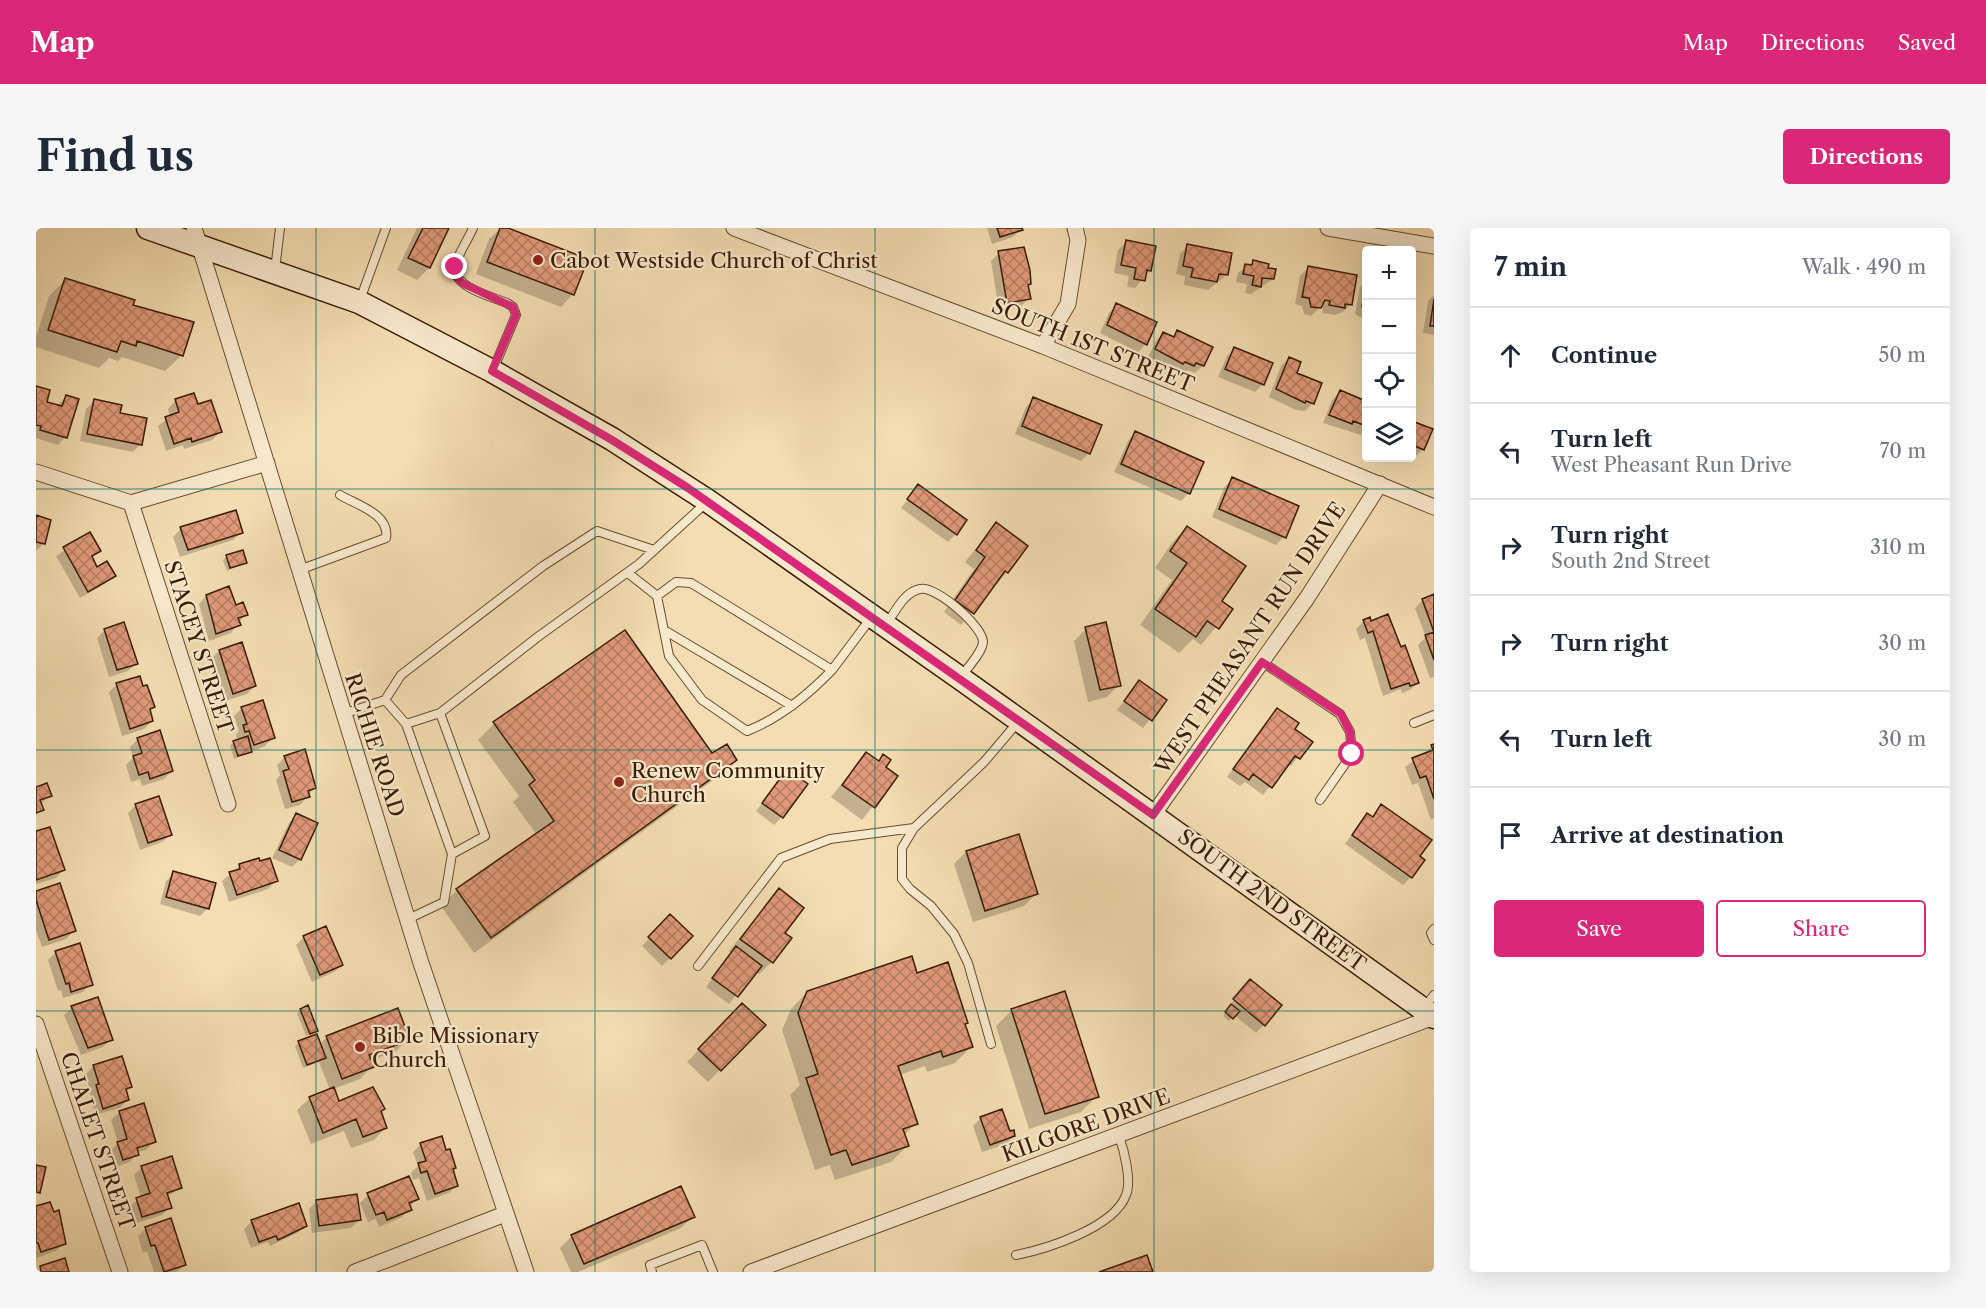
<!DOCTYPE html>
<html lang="en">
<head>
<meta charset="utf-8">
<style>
  :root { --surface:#fff; --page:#f6f6f7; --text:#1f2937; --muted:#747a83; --line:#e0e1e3; --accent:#db2777 }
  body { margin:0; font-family:"Libre Caslon Text",serif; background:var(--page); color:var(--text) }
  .controls { position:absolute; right:18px; top:18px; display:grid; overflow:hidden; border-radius:6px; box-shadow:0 6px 24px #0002 }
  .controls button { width:54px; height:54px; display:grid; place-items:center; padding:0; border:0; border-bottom:2px solid var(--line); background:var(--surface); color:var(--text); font:30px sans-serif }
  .stop { position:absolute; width:18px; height:18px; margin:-14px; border:4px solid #db2777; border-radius:50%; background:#fff }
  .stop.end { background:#db2777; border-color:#fff; box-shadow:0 2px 6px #0008 }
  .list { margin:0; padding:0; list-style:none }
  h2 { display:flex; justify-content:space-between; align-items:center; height:78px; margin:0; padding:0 24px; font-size:26px }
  h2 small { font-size:20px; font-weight:400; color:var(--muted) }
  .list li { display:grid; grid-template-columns:39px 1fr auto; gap:18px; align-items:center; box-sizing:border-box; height:96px; padding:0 24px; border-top:2px solid var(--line) }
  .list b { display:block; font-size:22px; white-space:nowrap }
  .list p { margin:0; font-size:20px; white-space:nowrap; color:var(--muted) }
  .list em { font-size:20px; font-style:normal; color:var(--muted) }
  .actions { display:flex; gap:12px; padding:18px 24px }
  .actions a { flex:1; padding:14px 0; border:2px solid var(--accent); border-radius:6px; text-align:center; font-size:21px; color:var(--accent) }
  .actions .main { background:var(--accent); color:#fff }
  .icon { flex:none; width:33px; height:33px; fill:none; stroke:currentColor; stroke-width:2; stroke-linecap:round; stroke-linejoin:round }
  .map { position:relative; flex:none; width:1398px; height:1044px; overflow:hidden; border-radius:6px }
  header { display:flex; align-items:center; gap:36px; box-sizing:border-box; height:84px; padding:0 30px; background:var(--accent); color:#fff }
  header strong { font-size:28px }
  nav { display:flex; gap:33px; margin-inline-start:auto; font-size:21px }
  .intro { display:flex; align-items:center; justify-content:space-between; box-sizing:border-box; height:144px; padding:0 36px }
  h1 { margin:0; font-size:42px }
  .button { padding:15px 27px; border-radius:6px; background:var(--accent); color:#fff; font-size:21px; font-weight:700 }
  main { display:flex; gap:36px; padding:0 36px }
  aside { flex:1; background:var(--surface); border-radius:6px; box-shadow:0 6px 24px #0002 }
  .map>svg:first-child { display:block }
</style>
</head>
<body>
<header>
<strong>Map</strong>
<nav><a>Map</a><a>Directions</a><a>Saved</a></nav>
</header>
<div class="intro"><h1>Find us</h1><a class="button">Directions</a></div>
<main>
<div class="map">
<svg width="1398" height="1044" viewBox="0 0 1398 1044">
  <defs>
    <pattern id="building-cross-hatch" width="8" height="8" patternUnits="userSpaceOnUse" patternTransform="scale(1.5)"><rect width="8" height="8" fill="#e0997a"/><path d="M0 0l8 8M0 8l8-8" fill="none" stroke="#b77c62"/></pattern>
  </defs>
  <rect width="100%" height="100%" fill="#f4ddb2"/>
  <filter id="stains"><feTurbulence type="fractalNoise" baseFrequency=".00333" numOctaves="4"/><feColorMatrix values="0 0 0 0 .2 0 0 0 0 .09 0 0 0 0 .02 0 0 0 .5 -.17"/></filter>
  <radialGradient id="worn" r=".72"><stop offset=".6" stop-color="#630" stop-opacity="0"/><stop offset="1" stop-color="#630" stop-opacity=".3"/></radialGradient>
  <path fill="#0003" d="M381 0H412L393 40 381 52 361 42Z
    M465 0H468L537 66 525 79 440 46 453 11Z
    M951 0H985V1L977 9 956 16Z
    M1090 14 1114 42 1099 60 1091 59 1093 48 1078 45 1082 22Z
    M1152 18 1190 47 1172 62 1148 57 1149 48 1140 46 1144 26Z
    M963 25 991 58 993 70 985 78 963 82 955 33Z
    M1217 34 1231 41 1237 51 1215 66 1209 65 1211 56 1200 54 1202 45Z
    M1272 40 1315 76 1307 84 1299 87 1286 85 1287 80H1283L1275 88 1268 86 1266 78 1259 76 1264 48Z
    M29 52 95 78 146 127 129 143 86 129 82 133 73 130 63 140 0 119V109L13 68Z
    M1330 53V93L1319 86 1324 59Z
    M1398 67V107L1387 105 1392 73Z
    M1081 77 1110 116 1102 124 1064 105 1073 85Z
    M1141 104 1167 138 1159 145 1152 142 1149 145 1140 141 1138 143 1112 129 1120 113 1127 105 1136 109Z
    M1198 121 1227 156 1219 164 1182 149 1191 128Z
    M1253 130 1277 175 1269 183 1260 182 1233 169 1245 138Z
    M0 160 9 175 22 177 30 169 29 209 22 217 0 210Z
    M1304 164 1330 175V201L1325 207 1287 195 1296 172Z
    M157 167 161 178 184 204 176 212 148 221 147 217 130 223 122 198 134 189 132 181 139 173Z
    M998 171 1053 225 1045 233 979 206 990 179Z
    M58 173 82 186 105 216 97 224 44 213 50 181Z
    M1376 194 1395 202 1387 221 1379 229 1376 228Z
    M1099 205 1153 265 1145 273 1078 244 1092 213Z
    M1197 251 1248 309 1240 317 1176 289 1189 258Z
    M882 258 920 306 912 314 865 280Z
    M0 289 7 316 0 323Z
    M960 296 971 344 925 397 908 384 938 341 929 334Z
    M1151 299 1184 374 1195 381 1165 417 1157 411 1143 425 1104 397 1136 352 1119 340 1135 316Z
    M145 301 205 305 197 312 144 329 137 309Z
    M53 306 63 323 55 330 61 341 78 348 70 355 44 370 20 328Z
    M191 328 210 334 191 343 187 332Z
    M170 368 199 379 210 386 195 405 173 413 163 376Z
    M1398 370V449L1394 450 1382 417 1390 409 1379 380 1387 372Z
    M1328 393 1335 394 1364 421 1382 455 1374 462 1366 465 1365 461 1347 468 1329 410 1324 412 1320 401Z
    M1050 401 1083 457 1071 469 1052 474 1038 413Z
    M69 402 100 436 92 443 73 449 61 410Z
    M205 416 219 458 211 466 189 473 175 431 183 423Z
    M1104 454 1129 472 1107 500 1081 482Z
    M81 457 106 460 117 479 113 483 116 493 108 501 86 508 73 464Z
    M206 480 237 510 229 518 198 531 194 517 202 513 200 507 203 503 198 488Z
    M1241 481 1257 501 1274 514 1255 538 1251 536 1227 567 1209 554 1204 558 1191 549Z
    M458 496 676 527 699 532 683 548 438 725 405 678 421 662 501 607 477 574 483 568 442 512Z
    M102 511 136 543 128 551 106 558 104 551 95 554 90 537 97 530 94 519Z
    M1398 518V590L1395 592 1382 555 1376 557 1369 539Z
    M830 526 842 534 847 528 848 540 860 549 826 592 795 569Z
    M249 529 278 560 264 577 249 581 240 552 244 547 241 537Z
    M751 543 746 589 738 597 720 583Z
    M0 560 14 568 4 576 6 582 0 588Z
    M100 577 134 607 126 614 104 622 92 585Z
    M1346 578 1382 629 1375 649 1367 657 1309 616 1324 595 1332 587 1335 590Z
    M260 587 264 631 256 639 236 630 253 595Z
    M0 605 27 642 20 650 0 656Z
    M930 624 1000 666 988 678 937 694 918 636Z
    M204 638 240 653 232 661 193 674 186 653Z
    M138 645 172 680 164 688 124 676 130 653Z
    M743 662 747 705 754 710 736 734 723 746 719 743 693 776 670 759 695 725 693 723Z
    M0 664 38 703 30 711 6 719 0 702Z
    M634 688 655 708 626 738 606 718Z
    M268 709 306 737 298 744 276 754 260 717Z
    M20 724 55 756 47 764 27 770 25 762 22 763 12 732Z
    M880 746 931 795 928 797 935 819 919 835 891 844 889 838 864 847 880 895 868 907 871 918 855 934 799 952 794 937 779 942 754 867 764 857 746 802 755 781 771 764Z
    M1206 761 1228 797 1220 805 1198 787 1193 793 1187 788Z
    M706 777 728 797 672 854 651 834Z
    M36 780 75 811 67 819 45 827 28 787Z
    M265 782 280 803 270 808 261 785Z
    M976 782 1061 868 1045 884 993 901 960 798Z
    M291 809 372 811 360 823 334 833 336 838 324 851 297 861 302 875 347 881 344 884 350 899 338 912 315 920 308 903 275 916 261 882 274 870 294 862 283 834 267 840 259 818 263 815 283 817Z
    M58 838 94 859 89 864 91 872 84 880 59 887 50 846Z
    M107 877 118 914 110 922 101 924 94 934 79 939 74 923 82 915 75 892 83 884Z
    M945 890 973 905 978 908 970 916 946 924 937 898Z
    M385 916 415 942 421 957 413 965 391 973 383 950 377 952 375 945 382 938 377 924Z
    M106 939 144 960 131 969 134 979 126 987 98 996 93 979 105 970 98 947Z
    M332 967 381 970 366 989 343 999 340 991 332 994 324 975Z
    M281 973 323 992 315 1000 276 1005 273 981Z
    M0 980 28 1015 20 1023 0 1030Z
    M657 988 645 1000 542 1044H535L524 1020 536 1008Z
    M216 993 269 998 261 1005 234 1018 232 1014 215 1020 208 1001Z
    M110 1000 148 1037 141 1044H118L111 1023 107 1025 102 1008Z"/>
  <path fill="url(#building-cross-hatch)" stroke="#3a1c04" stroke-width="1.5" d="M387 0H413L394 40 372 30Z
    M464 0H472L552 31 538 67 451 34Z
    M961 0H986L987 2 964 9Z
    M1090 12 1120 18 1115 43 1111 42 1109 53 1098 51 1100 40 1085 37Z
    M1151 16 1196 25 1192 47 1183 46 1181 54 1155 49 1157 40 1147 38Z
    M988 19 994 42 995 56 992 57 995 71 971 75 962 23Z
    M1217 32 1233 36 1232 40 1240 41 1238 51 1226 50 1225 59 1216 57 1218 48 1207 46 1209 36 1216 37Z
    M1272 38 1321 47 1316 77 1309 76V80L1293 77 1294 73 1289 72 1285 80 1275 79 1273 70 1266 69Z
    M29 50 99 72 97 77 158 94 147 128 101 113 100 118 85 113 81 124 12 102Z
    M1330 54V80L1326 79Z
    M1398 71V98H1394Z
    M1080 75 1121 94 1111 117 1071 97Z
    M1141 102 1177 119 1168 138 1160 135 1158 138 1149 134 1147 136 1119 121 1127 104 1138 109Z
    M1198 119 1237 135 1228 157 1189 141Z
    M1253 129 1265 134 1261 145 1286 155 1278 176 1270 173 1269 175 1240 161Z
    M0 158 14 162 11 174 26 178 30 167 43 171 31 210 4 202 5 198 0 197Z
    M1304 162 1330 173V198L1317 193 1316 196 1293 187Z
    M158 165 162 176 175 172 186 204 156 214 155 210 138 216 129 189 143 184 139 171Z
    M997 169 1066 197 1054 226 986 198Z
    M58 171 86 177 84 185 111 190 106 217 51 206Z
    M1376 193 1397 201 1388 222 1376 217Z
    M1099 203 1168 234 1154 266 1085 236Z
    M1196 249 1263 278 1250 310 1183 281Z
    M882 256 931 292 921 307 871 271Z
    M200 282 207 305 152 322 144 299Z
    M0 287 15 292 9 316 0 314Z
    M960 294 992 318 972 345 969 343 938 386 919 372 949 329 940 322Z
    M1151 298 1210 338 1186 373 1197 381 1183 401 1171 393 1160 409 1119 381 1151 335 1134 323Z
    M54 304 65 323 56 328 61 339 71 333 80 348 52 364 27 319Z
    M207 322 211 335 194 340 190 327Z
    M193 358 200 377 207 374 212 387 202 390 205 397 180 406 170 367Z
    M1398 366V404L1386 371Z
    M1352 386 1365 419 1369 417 1383 455 1374 458 1373 455 1355 461 1337 403 1332 405 1327 392 1334 389 1335 393Z
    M88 394 102 436 81 442 68 401Z
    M1070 394 1085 458 1064 462 1049 399Z
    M589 402 676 525 691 516 701 532 455 710 420 661 518 593 493 557 499 552 457 494Z
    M1398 404V432L1389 407Z
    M206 414 220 458 197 466 183 422Z
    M104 448 107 458 111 457 119 479 114 481 117 493 94 501 80 455Z
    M1103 452 1131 472 1116 493 1088 473Z
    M227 472 239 510 218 517 213 503 209 504 207 497 211 496 205 479Z
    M1241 480 1263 495 1259 501 1277 514 1264 531 1259 528 1236 560 1217 546 1213 552 1197 541Z
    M124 502 137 543 114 551 112 544 103 547 97 528 106 525 101 510Z
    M212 508 216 524 202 528 197 513Z
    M1398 516V571L1390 548 1384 550 1376 530 1397 522 1395 517Z
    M269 521 280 560 272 563 274 569 256 574 247 543 253 541 248 528Z
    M830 524 843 533 847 526 855 532 850 539 862 548 839 580 806 557Z
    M751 541 772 556 747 590 726 575Z
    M11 555 16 568 4 572 8 582 0 585V559Z
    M123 568 136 607 112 615 99 576Z
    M1345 576 1396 612 1384 628 1389 632 1376 650 1316 607 1331 585 1337 589Z
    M260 585 282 595 265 632 243 622Z
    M14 599 29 642 0 652V603Z
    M983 606 1002 666 949 683 930 623Z
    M223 630 224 633 234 630 242 653 201 667 193 644 204 641 203 636Z
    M137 643 180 655 173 681 130 669Z
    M24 655 40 703 13 712 0 672V663Z
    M743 660 768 680 749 705 756 710 737 735 704 711Z
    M634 686 657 708 635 731 612 709Z
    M290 698 307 737 284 747 267 708Z
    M44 715 57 757 35 764 33 755 30 756 19 723Z
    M700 718 726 738 702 769 676 750Z
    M876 728 881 745 912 734 932 795 929 796 937 819 907 829 905 823 862 838 882 896 867 901 873 918 816 937 810 922 795 927 770 850 782 846 762 785 771 763Z
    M1214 751 1246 777 1229 798 1197 771Z
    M1029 763 1063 869 1009 886 975 781Z
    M62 769 77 812 52 820 35 778Z
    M706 775 730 797 685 843 662 821Z
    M1195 776 1204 783 1197 791 1189 784Z
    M272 777 282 803 274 806 264 781Z
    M362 780 374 812 333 827 338 839 306 851 290 808Z
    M281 806 290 830 271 837 262 813Z
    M86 828 96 859 90 861 93 872 67 881 60 857 63 856 57 837Z
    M298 859 303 873 337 859 349 881 345 883 351 900 327 909 320 891 287 905 273 869Z
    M108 875 120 914 101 920 103 927 87 932 81 914 91 911 83 883Z
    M966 881 974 903 978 902 979 908 954 917 944 889Z
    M406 908 410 922 414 921 420 940 417 941 422 958 399 966 391 943 385 945 382 935 390 933 384 915Z
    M136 928 146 960 131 965 136 980 106 989 100 970 114 965 105 938Z
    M0 937 10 939 4 965 0 964Z
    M373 948 383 971 373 975 376 982 351 992 348 984 340 987 331 965Z
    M645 958 659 989 548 1036 535 1007Z
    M321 966 325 992 283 998 280 972Z
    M14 974 18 984 23 982 30 1016 5 1024 2 1015H0V978Z
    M263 975 271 998 242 1012 240 1008 223 1014 215 992Z
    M135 990 150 1037 128 1044 119 1017 115 1018 109 999Z
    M1111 1027 1117 1044H1063Z
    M29 1030 33 1044H5L4 1038Z"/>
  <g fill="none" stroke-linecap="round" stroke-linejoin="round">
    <defs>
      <path id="lane" d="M437 0C432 12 421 27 419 39 416 59 457 69 471 75L477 79 480 87 457 142
        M239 42 244 0
        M324 72 350 0
        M263 342 350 310C354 286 321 277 304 267
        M592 345 621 368
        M640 354 655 355 796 442C771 468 744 490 711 503L666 472 633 428 621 368Z
        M850 397C859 384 868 364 884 361 899 357 947 398 947 414 946 425 931 440 925 449
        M628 402 756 478
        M1226 434 1304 486 1314 504 1316 526 1284 572
        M796 442 835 390
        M349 472 370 496 416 626 408 674 372 691
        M404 485 449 608 416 626
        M307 486 349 472 365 447 507 338 561 303 618 322
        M1378 495 1398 487
        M370 496 404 485 503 408 603 336 671 274
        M878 600 866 620V651L874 661 895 678 918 706 932 735 955 816
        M1398 701 1395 705 1398 712
        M662 738 745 630 794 611 878 600 948 534 982 494
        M1388 780 1398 767
        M980 1027C1010 1021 1078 1000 1090 967 1096 953 1088 922 1083 908
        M616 1044 614 1037 666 1017 677 1044"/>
      <path id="street" d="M158 0 385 735 490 1044
        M698 0 1007 118 1398 279
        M1292 0 1398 18
        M1007 118 1032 76 1042 12 1039 0
        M0 244 95 275 231 235
        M95 275 192 576
        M1117 587 1271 370 1344 256
        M0 796 84 1044
        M319 1044 469 986
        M715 1044 1398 789"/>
      <path id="secondary" d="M112 0 323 74 456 143 576 211 672 273 924 450 1398 789"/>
    </defs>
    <use href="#lane" stroke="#684c30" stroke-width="10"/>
    <use href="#street" stroke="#684c30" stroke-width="17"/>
    <use href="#secondary" stroke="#3a1c04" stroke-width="25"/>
    <use href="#lane" stroke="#f8e9cd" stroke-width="8"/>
    <use href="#street" stroke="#f8e9cd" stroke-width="15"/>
    <use href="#secondary" stroke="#f8e9cd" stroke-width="22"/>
  </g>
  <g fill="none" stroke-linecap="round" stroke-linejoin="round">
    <path stroke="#db2777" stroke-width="8" d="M419 39 420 48 426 55 477 79 480 87 456 143 576 212 652 260 1117 587 1226 434 1305 486 1314 504 1316 526"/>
  </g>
  <path fill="none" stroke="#0f766e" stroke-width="1.5" stroke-opacity="0.55" d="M280 0V1044M559 0V1044M839 0V1044M1118 0V1044M0 261H1398M0 522H1398M0 783H1398"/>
  <g fill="#8f2418" stroke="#f8e9cd" stroke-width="2">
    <circle cx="502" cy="32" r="6"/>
    <circle cx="583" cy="554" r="6"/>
    <circle cx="324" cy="819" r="6"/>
  </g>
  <g text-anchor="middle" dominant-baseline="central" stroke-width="4.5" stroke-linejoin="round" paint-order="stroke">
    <g font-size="21" fill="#3a1c04" stroke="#f8e9cd" text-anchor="start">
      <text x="514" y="32">Cabot Westside Church of Christ</text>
      <text x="595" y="542">Renew Community<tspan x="595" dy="24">Church</tspan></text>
      <text x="336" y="807">Bible Missionary<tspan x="336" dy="24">Church</tspan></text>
    </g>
    <g font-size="21" fill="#3a1c04" stroke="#f8e9cd">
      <text transform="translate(1057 117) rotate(22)">SOUTH 1ST STREET</text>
      <text transform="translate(1214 410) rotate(-56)">WEST PHEASANT RUN DRIVE</text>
      <text transform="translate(163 419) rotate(72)">STACEY STREET</text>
      <text transform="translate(339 517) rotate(72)">RICHIE ROAD</text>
      <text transform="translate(1236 672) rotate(36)">SOUTH 2ND STREET</text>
      <text transform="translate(1050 897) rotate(-20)">KILGORE DRIVE</text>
      <text transform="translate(62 913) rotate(71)">CHALET STREET</text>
    </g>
  </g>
  <rect width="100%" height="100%" filter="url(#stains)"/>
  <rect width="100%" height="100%" fill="url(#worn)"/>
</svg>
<div class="controls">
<button>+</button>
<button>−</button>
<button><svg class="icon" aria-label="locate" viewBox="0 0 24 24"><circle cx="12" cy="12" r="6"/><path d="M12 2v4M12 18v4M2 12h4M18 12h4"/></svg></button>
<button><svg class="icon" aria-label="layers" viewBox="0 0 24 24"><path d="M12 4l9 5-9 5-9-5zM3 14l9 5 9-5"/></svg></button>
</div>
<div class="stop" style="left:1316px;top:526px"></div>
<div class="stop end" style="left:419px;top:39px"></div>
</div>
<aside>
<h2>7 min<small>Walk · 490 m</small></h2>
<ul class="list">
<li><svg class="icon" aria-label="ahead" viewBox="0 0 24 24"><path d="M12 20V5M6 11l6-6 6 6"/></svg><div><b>Continue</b></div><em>50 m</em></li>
<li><svg class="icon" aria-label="left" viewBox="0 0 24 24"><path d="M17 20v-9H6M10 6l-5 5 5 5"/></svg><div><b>Turn left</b><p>West Pheasant Run Drive</p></div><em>70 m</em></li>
<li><svg class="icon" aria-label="right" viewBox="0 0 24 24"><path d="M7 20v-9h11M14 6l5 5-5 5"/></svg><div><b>Turn right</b><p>South 2nd Street</p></div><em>310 m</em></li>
<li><svg class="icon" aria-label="right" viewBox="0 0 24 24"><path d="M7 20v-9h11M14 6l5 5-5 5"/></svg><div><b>Turn right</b></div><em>30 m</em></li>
<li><svg class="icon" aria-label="left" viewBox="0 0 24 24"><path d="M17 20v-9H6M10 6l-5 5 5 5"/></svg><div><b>Turn left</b></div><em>30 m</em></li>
<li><svg class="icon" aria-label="arrive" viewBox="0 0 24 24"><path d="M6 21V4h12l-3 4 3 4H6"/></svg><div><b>Arrive at destination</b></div></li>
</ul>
<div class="actions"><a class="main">Save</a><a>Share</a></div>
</aside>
</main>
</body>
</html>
